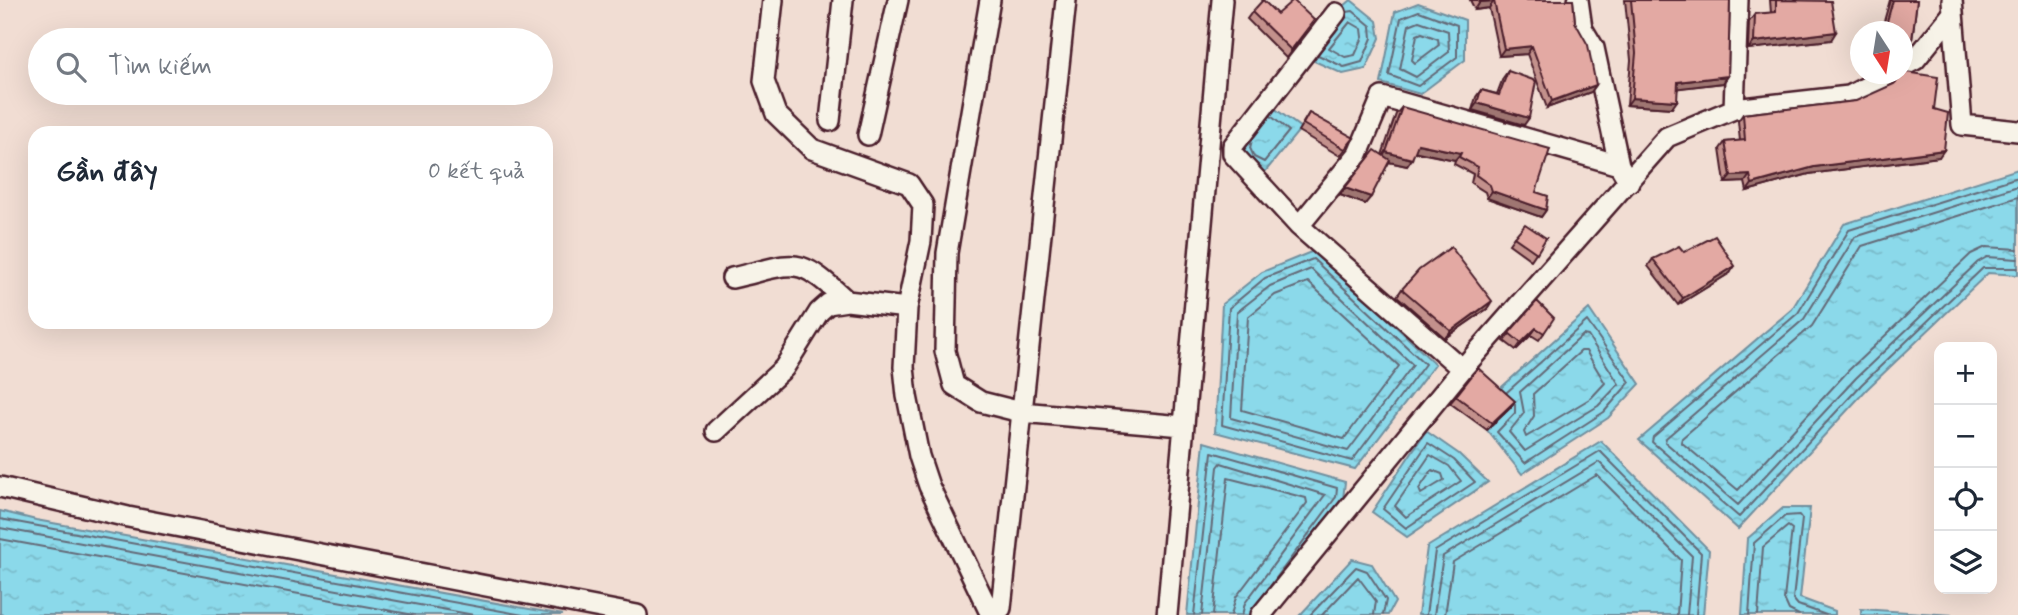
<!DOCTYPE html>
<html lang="vi">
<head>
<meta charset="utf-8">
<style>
  :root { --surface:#fff; --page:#f2f2f3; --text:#1f2937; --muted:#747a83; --line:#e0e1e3 }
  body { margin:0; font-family:Mynerve,sans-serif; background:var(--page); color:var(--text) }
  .controls { position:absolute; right:21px; bottom:21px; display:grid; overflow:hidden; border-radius:14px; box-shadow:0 7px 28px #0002 }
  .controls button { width:63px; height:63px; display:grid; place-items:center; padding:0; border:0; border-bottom:2px solid var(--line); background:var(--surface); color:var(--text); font:35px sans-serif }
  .compass { position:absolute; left:1850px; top:21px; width:63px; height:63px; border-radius:50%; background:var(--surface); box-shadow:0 7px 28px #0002; rotate:168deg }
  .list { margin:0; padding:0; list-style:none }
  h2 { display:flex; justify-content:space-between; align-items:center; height:91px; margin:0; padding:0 28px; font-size:30px }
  h2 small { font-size:23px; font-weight:400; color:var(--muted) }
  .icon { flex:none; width:38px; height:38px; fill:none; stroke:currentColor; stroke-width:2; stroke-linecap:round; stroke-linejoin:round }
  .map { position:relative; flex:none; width:2018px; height:615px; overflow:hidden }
  .search { position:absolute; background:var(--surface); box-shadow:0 7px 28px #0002; left:28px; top:28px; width:525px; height:77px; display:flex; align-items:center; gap:18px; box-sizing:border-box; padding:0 24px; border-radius:38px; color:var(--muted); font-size:26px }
  .panel { position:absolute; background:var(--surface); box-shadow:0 7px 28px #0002; left:28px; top:126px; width:525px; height:203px; border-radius:21px }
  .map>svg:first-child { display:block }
</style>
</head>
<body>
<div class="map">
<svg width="2018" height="615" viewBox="0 0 2018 615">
  <defs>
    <pattern id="water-ripples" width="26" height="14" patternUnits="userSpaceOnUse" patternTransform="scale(1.75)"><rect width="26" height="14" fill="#8bd9ea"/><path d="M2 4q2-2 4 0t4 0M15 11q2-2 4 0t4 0" fill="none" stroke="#79bac9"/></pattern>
  </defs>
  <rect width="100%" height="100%" fill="#f1ddd3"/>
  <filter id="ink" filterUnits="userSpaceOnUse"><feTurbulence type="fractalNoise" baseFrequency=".0143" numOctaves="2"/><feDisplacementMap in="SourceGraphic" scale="14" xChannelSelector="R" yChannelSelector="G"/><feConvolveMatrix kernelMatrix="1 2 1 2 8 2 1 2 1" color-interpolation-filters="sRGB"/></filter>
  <g filter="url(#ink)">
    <path fill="url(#water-ripples)" stroke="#718f9e" stroke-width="2" d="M1351 0 1377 21 1380 38 1366 69 1343 74 1303 56 1336 13Z
      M1418 3 1465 20V60L1420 94 1381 83 1395 12Z
      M1270 105 1301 128 1265 172 1248 163 1243 148Z
      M2018 169V275L1988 273 1867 389 1738 529 1639 440 1792 309 1844 224Z
      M1316 250 1435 364 1355 469 1215 432 1222 304 1262 272Z
      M1589 309 1640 384 1608 418 1522 474 1487 430 1510 408 1494 394Z
      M1426 431 1459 454 1488 482 1407 537 1372 512Z
      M1601 441 1709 550 1703 615H1418L1427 547Z
      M1204 442 1345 482 1343 499 1255 615H1187Z
      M1783 508H1810L1800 598 1835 611V615H1742L1747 539Z
      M0 511 36 520 563 615H3L0 614Z
      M1352 559 1372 564 1395 602 1388 615H1300Z
      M1861 609 1953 615H1861Z"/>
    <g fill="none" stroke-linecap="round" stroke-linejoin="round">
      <path stroke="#646977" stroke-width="2" d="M1419 11 1457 25V57L1418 86 1389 75 1401 18Z
        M1419 21 1448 31 1449 52 1416 77 1400 69 1409 25Z
        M1350 22 1362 29 1363 37 1355 55 1345 57 1329 48Z
        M1422 33 1438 39 1439 45 1415 63 1412 60 1417 35Z
        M1318 55 1344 67 1362 62 1372 38 1371 26 1353 11 1347 12
        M1252 140 1250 148 1254 157 1264 162 1289 131 1271 116
        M2018 177 1849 230 1798 313 1653 437 1652 442 1739 517 1862 384 1983 268H2018
        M2018 186 1855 237 1804 319 1666 438 1665 442 1738 505 1856 378 1978 262 1987 257 2018 259
        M2018 197 1862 246 1812 326 1682 438 1681 442 1738 490 1849 370 1971 254 1986 247 2018 249
        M1313 259 1425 364 1352 461 1222 425 1229 308 1265 278Z
        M1311 269 1413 365 1348 451 1231 418 1237 312 1270 286Z
        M1308 282 1399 366 1344 439 1242 410 1248 317 1275 295Z
        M1583 335 1588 336 1619 384 1598 406 1525 451 1509 432 1524 413 1520 392Z
        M1581 351H1586L1605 383 1591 398 1526 437 1524 432 1534 416 1533 394Z
        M1507 392 1587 321 1630 382 1604 412 1525 463 1497 432 1515 413V404
        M1428 443 1454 460 1475 482 1406 528 1383 509Z
        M1430 455 1449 466 1461 481 1406 517 1395 506Z
        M1432 470 1442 474 1444 480 1421 494 1419 489Z
        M0 519 523 615
        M0 528 474 615
        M0 539 414 615
        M1194 615 1212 452 1337 488 1336 497 1268 589
        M1202 615 1218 467 1221 463 1325 495 1245 603 1242 615
        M1213 615 1228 478 1306 498 1307 503 1236 597 1231 615
        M1310 615 1356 567 1367 571 1386 600 1383 615
        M1322 615 1358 577 1376 601 1374 615
        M1426 615 1435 551 1600 451 1701 553 1696 615
        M1434 615 1443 556 1599 462 1692 556 1687 615
        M1445 615 1453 562 1597 475 1681 560 1677 615
        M1749 615 1754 543 1785 516 1799 515 1802 519 1793 599 1798 605 1826 615
        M1758 615 1763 547 1788 526 1792 529 1784 599 1789 610 1799 615"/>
      <defs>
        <path id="minor" d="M773 0 764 81 776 114 812 149 909 184 923 205 921 241 907 308 904 367 907 396 919 456 929 486 991 615
          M990 0 947 253 945 351 954 385 981 402 1021 412 1183 426
          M1578 0 1582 28 1594 48 1619 165
          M1952 0 1962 125 2018 131
          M1336 13 1233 146V154L1299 226 1462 369
          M1902 67 1915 60 1953 13
          M1734 109 1738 0
          M830 121 843 0
          M868 135 898 0
          M1299 226 1358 154 1382 97 1619 165 1629 182
          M732 278C798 263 795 253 847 301
          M716 431 784 368 819 312 828 304 847 301 907 308
          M0 487 128 517 637 615
          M1001 608 1066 0
          M1167 615 1222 0
          M1261 615 1464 367 1667 137 1734 109 1849 96 1890 74"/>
      </defs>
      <use href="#minor" stroke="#4a1f2b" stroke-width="24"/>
      <use href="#minor" stroke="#f7f3e8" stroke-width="19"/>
    </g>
    <path fill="#c3918c" stroke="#4a1f2b" stroke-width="2" d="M1470 0H1573L1575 22 1596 85 1591 92 1547 108 1527 54 1499 56 1489 8 1475 10Z
      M1625 0H1730L1728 76 1723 83 1678 88 1672 108 1627 105 1631 60Z
      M1770 0H1798L1831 40 1748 49 1749 22 1755 14 1771 13Z
      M1890 0H1917L1912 40 1907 47 1902 46V32H1881Z
      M1252 12 1277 14 1314 20 1286 58 1247 19Z
      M1508 71 1524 125 1472 110 1476 97 1481 90 1497 94 1503 78Z
      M1856 101 1934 109 1939 157 1809 174 1747 191 1745 182 1725 183 1720 149 1725 142 1740 141 1738 121 1743 114Z
      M1402 107 1536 192 1546 210 1541 217 1487 198 1485 192 1471 183 1473 174 1454 164 1455 160 1415 152 1407 166 1389 162 1365 204 1340 195 1345 188 1382 155 1396 114Z
      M1309 113 1354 138 1340 156 1298 131Z
      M1514 237 1546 238 1531 260 1509 244Z
      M1684 252 1730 273 1678 305 1648 266 1653 259Z
      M1402 289 1487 309 1445 338 1397 296Z
      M1537 301 1544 333 1539 340 1531 335 1516 350 1504 341Z
      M1456 396 1510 408 1487 430 1450 403Z"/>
    <path fill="#9f7672" stroke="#4a1f2b" stroke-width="2" d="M1494 1 1489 8 1475 10 1480 2Z
      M1836 32 1831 40 1748 49 1754 42Z
      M1902 38 1912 40 1907 47 1902 46Z
      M1532 46 1527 54 1499 56 1504 49Z
      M1728 76 1723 83 1673 89 1678 82Z
      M1596 85 1591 92 1547 108 1552 101Z
      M1632 98 1677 101 1672 108 1627 105Z
      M1477 103 1529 118 1524 125 1472 110Z
      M1418 144 1461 153 1455 160 1413 151Z
      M1944 150 1939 157 1809 174 1747 191 1752 184 1814 167Z
      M1386 152 1412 159 1407 166 1380 160Z
      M1750 175 1745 182 1725 183 1731 176Z
      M1345 188 1371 197 1365 204 1340 195Z
      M1492 191 1546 210 1541 217 1487 198Z
      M1735 266 1730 273 1678 305 1683 298Z
      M1492 301 1487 309 1445 338 1451 331Z
      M1536 328 1531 335 1516 350 1521 343Z
      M1515 401 1510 408 1487 430 1492 423Z"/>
    <path fill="#e3a9a3" stroke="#4a1f2b" stroke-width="2" d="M1263 0 1277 14 1293 0 1314 20 1291 50 1252 12Z
      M1479 0H1573L1575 22 1588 45 1596 85 1552 101 1532 46 1504 49 1494 1 1480 2Z
      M1631 0H1730L1728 76 1678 82 1677 101 1632 98 1636 53Z
      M1776 0 1831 1 1836 32 1754 42 1755 14 1776 12Z
      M1893 0H1917L1912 40 1902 38V32H1884Z
      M1508 71 1536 81 1529 118 1477 103 1481 90 1499 95Z
      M1906 72 1938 77 1934 109 1948 113 1944 150 1814 167 1752 184 1750 175 1731 176 1725 142 1745 140 1743 114 1856 101 1894 84Z
      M1402 107 1550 149 1536 192 1548 196 1546 210 1492 191 1490 185 1476 175 1478 167 1459 157 1461 153 1418 144 1412 159 1386 152Z
      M1309 113 1354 138 1345 149 1303 124Z
      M1375 150 1390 160 1371 197 1345 188Z
      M1525 224 1546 238 1537 253 1514 237Z
      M1715 236 1735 266 1683 298 1653 259 1679 246 1684 252Z
      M1451 247 1492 301 1451 331 1402 289 1419 270Z
      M1537 301 1554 318 1544 333 1536 328 1521 343 1509 333Z
      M1478 368 1515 401 1492 423 1456 396Z"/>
  </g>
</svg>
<div class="controls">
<button>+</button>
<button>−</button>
<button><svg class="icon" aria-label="locate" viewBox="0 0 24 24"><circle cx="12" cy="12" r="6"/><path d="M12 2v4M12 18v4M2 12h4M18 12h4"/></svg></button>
<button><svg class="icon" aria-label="layers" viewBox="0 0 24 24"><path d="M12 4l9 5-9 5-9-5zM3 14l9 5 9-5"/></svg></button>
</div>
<svg class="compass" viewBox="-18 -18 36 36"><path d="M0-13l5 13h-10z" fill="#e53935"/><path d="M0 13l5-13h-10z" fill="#747a83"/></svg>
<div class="search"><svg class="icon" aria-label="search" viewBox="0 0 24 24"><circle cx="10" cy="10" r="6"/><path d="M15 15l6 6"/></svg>Tìm kiếm</div>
<section class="panel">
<h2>Gần đây<small>0 kết quả</small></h2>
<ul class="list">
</ul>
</section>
</div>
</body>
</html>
